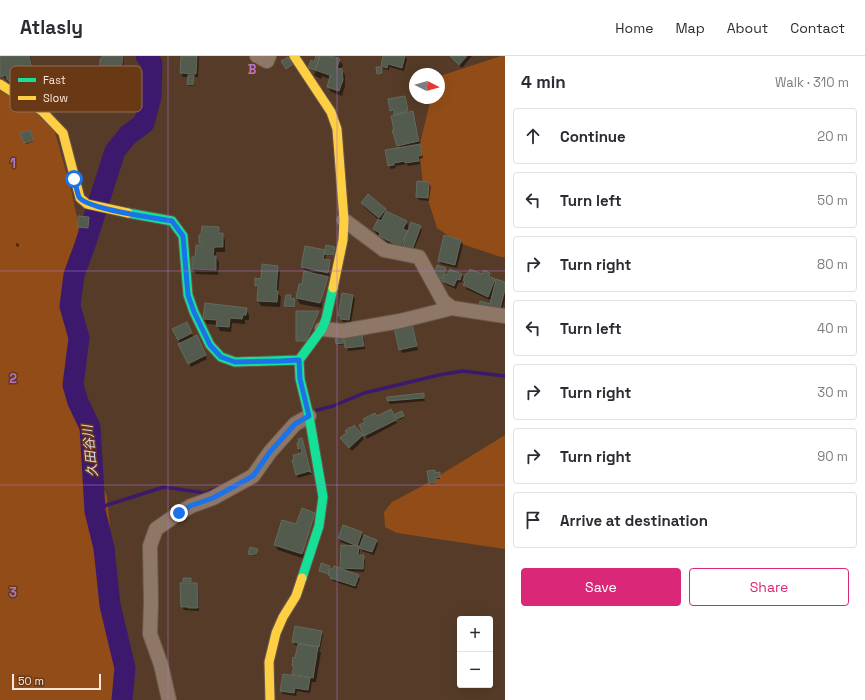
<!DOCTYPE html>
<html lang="en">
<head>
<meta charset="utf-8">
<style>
  :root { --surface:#fff; --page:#f2f2f3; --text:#2b2b33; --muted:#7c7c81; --line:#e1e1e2; --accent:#db2777 }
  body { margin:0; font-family:"Space Grotesk","Noto Sans JP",sans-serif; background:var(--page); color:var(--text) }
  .controls { position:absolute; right:12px; bottom:12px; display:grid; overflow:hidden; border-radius:4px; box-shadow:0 4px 16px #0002 }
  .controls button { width:36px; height:36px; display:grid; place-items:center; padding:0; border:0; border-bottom:1px solid var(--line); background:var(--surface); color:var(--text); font:20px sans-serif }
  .compass { position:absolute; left:409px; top:12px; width:36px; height:36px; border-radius:50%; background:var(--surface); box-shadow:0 4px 16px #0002; rotate:96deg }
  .scale { position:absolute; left:12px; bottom:10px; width:89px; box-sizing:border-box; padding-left:4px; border:2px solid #fee7d9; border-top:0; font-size:11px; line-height:14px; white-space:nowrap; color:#fee7d9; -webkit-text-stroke:3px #693815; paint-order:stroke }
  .stop { position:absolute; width:12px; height:12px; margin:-9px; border:3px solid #1a73e8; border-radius:50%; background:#fff }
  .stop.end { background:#1a73e8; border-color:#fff; box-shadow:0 1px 4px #0008 }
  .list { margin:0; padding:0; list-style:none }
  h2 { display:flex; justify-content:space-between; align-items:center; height:52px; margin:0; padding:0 16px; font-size:17px }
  h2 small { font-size:13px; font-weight:400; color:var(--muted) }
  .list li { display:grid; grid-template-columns:26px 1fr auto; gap:12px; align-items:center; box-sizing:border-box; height:56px; margin:0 8px 8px; padding:0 8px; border:1px solid var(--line); border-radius:4px }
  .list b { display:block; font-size:15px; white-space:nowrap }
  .list em { font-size:13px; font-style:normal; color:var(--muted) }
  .actions { display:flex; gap:8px; padding:12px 16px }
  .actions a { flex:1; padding:9px 0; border:1px solid var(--accent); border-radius:4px; text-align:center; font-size:14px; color:var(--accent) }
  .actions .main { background:var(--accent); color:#fff }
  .icon { flex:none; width:22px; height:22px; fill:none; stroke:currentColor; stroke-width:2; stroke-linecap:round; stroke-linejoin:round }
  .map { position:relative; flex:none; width:505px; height:644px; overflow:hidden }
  header { display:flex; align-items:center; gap:24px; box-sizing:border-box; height:56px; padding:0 20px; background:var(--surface); border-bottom:1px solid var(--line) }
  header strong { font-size:19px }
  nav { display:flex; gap:22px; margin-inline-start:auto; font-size:14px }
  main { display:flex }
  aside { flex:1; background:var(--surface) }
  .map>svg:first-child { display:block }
</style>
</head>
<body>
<header>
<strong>Atlasly</strong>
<nav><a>Home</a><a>Map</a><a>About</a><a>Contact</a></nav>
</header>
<main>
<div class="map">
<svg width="505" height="644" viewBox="0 0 505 644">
  <rect width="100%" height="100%" fill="#563c28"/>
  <path fill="#914c17" d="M501 0H505V201H501L459 187 437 172 423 128 419 92 431 42H439V23L440 20Z
    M0 29 53 69 71 133 82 186 79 209 69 241 75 285 69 334 84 362 90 394 101 427 107 440 114 513 119 540V644H0Z
    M505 379V493L397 477 385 471 384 456 392 446 424 429Z"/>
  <path fill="#0007" d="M0 0H30L35 22 26 24V26L33 25 34 33 25 34 15 33 0 16Z
    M103 0H124L123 14 132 16 134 19 132 37 123 36 120 31V33L112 32V24L102 23 100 19Z
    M182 0H199L198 21H194V30H189L188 28 189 21H183L181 17Z
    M321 0H338L337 3 339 4 343 9 341 13 345 19V30L342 40 331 36 328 31 330 23 322 20 321 23 314 19 316 15 310 13Z
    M385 0H405L407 3 404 15 389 11V14L384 13 382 10Z
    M451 0H472L462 12Z
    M404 41 409 57 412 56 415 61 423 102 419 103 420 108 408 110 407 108 395 110 396 112 391 113 389 110 400 93 395 75V60L391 54Z
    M31 76 34 85 26 88 25 87Z
    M429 127 431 131 429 145 419 144 417 141Z
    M369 140 387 156 406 166 410 173 420 171 422 174 412 199 383 185 380 180 377 179 374 173 379 164 364 151 362 147Z
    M79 162H88V173H79Z
    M218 172 225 184V196H216V201L219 206 218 219 196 218 193 213 202 190 200 187Z
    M461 185 463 188 457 212 441 208 439 205Z
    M16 187 19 188V191L16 190Z
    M306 191 324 195 334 200 326 199 325 204 330 220 320 218 322 252 300 248 297 242 303 229 306 215 302 211Z
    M277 211 280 216 278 237 281 241 280 251 261 250 258 245V235L256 230V223L261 224Z
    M445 213 444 219 448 220 462 218 464 223 490 218 491 222 496 226 505 227V243L501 260 490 249 493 239 492 238 490 244 466 233 463 223 461 227 459 226 456 233 445 228 444 224 436 222Z
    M343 238 353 240 355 243 351 267 343 266 339 260Z
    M290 240 291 243 295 245 294 252 286 251 285 250Z
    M246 253 249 259V264H245V268L232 267 231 276 220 275 217 269 207 268 204 263Z
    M186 267 194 282 198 284 207 303 191 311 174 274Z
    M411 269 413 272 418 294 402 297 400 293Z
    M362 280 364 283 365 293 348 295 346 288 338 289 337 288 343 282 345 286Z
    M423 338 425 345 390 348 388 345V342Z
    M401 356 404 362 398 364 396 358Z
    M392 358 397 367 367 383 365 379 377 361Z
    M354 371 364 383 352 395 341 383Z
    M302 383 312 418 298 422 297 419 295 405 303 398V395L301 396 299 392Z
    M434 415 435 418 440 419V423H435L436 427 431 428 430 427Z
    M297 470 305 503 278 494 275 489Z
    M344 470 362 477 363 480 376 485 378 488 374 499 362 495 360 490V500H363L365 504 364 516 347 515 358 520 360 523 356 533 333 525 329 517 328 519 320 515 330 511V513L333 515 342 514 341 512 354 491 341 486 339 482Z
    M257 493 256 499H255L254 500 250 499 249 498Z
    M190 523 191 528H196L198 531 199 555 184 554 182 551 185 528 184 526Z
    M321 576 323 579 320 594 318 593 321 597 316 626H312L310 637 297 635 296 640 283 638 281 635 295 621 293 618 294 612 293 610 296 603 298 590 295 589 293 586Z"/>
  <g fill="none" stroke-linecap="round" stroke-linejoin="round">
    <path stroke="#3c196c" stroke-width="3.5" d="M314 355 333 350 364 337 439 319 462 315 505 320
      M95 455 107 449 164 431 205 437 218 432"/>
    <path stroke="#3c196c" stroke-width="21" d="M122 644 125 612 110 549 104 492 95 455 90 371 78 346 73 329 79 282 70 250 74 219 85 189 115 95 128 79 144 67 151 41 152 7 146 0"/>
  </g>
  <path fill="#525b4d" stroke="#636b5d" d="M0 0H29L33 17 23 19 24 25 12 28 7 23 6 19 0 21Z
    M102 0H123L120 22 99 20 100 3H102Z
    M181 0H197L196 18 180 17Z
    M316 0H320L315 14 308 12 311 4 314 6Z
    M320 0H333L340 3 337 12 342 13 343 24 339 35 327 31 330 20H332L315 14Z
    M383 0H405L402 12 388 8 387 12 381 10Z
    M450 0H467L459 9Z
    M288 1 293 8 286 13 281 5Z
    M376 11H381L382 17 377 18Z
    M188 19H194L193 29 187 28Z
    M405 40 408 55 394 59 393 54 390 55 388 43Z
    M413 55 419 85 397 90 392 74H394L391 60Z
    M30 74 34 84 24 87 20 77Z
    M420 88 422 99 418 100 419 105 405 107V105L394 107V109L388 110 385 94Z
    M417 125 429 126 428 142 416 141Z
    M368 138 386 153 379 162 361 147Z
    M386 155 407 165 403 173 408 175 398 194 393 192 395 188 379 180 380 177 373 173 378 163 381 165Z
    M78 160 89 161 88 172 78 171Z
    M411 166 421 170 411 197 401 193Z
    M202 170 219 171V177H223V191H214L213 200H216V214L192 213V201H195L196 189H201L202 187H199V179H201Z
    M444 179 461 184 455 209 438 205Z
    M326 189 335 191 333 199 324 198Z
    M305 190 325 194 323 203 330 204 328 217 301 211Z
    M262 208 278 210 276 235H278L277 246 257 245 258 230H255V222L261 223Z
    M437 209 446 212 442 223 434 221Z
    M450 213 462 218 460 224 457 223 454 230 442 225 445 218 447 219Z
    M470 213 482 218 484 214 490 217 489 220 495 223 488 241 463 229 465 226 463 224 466 217 468 218Z
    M304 215 328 221 320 247 296 242 299 228H302Z
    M496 223 505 226V233L499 257 479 252 480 245 490 248Z
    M342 237 353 239 349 264 340 263 341 260H338Z
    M286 239H291L290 242 295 243 294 251 284 250Z
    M205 247 247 252 246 259H243L242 263 230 262 229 271 216 270 217 264 203 263Z
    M296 255H319L306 285H296Z
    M187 266 192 277 178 284 172 273Z
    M412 268 417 290 399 294 394 271Z
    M197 279 206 299 188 308 178 288Z
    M362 279 364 290 345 292 344 281Z
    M343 281 344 287 336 288 335 282Z
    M424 337V342L387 345V341Z
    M391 353 396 364 364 380 359 369 365 366 363 363 375 357 377 360Z
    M402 355 404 360 397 363 395 358Z
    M354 369 363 379 349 392 340 382 347 376 345 375 350 371 351 372Z
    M302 382 311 417 309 415 296 419 292 404H294L293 399 302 397 301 392 298 393 297 387H299L298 383Z
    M435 414V417L440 416V421L435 422 436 426 429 427 427 415Z
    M302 452 315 457 302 498 274 489 282 464 296 468Z
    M343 469 362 476 357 490 338 482Z
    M364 479 377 484 372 496 359 492Z
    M341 489 359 490 358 499H364L363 513 340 512Z
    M250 491 258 493 256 498H254L253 499 248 498Z
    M321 507 330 510 328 518 319 515Z
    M334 510 359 519 355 530 330 522 331 520 328 519 330 513H332Z
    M183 522H191V526H183Z
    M180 527H197L198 552H188V551H181Z
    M295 570 322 575 319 591 292 586Z
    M298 588 318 591 313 622 292 618 294 610H292L293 601 295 602Z
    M283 618 310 622 308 634 295 632 294 637 280 635Z"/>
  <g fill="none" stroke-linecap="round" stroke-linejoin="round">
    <defs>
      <path id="street" d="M257 0 267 5 269 0
        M344 164 384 194 419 201 443 245 452 252
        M322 273 343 275 400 265 452 252 505 260
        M169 644 161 609 150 578 151 546 150 490 156 473 179 457 191 450 213 442 253 420 270 396 295 368 309 360"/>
      <path id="fast" d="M128 157 172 165 183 180 188 239 194 256 210 289 221 301 235 306 299 304
        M302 522 319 470 323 441 309 360 300 323 299 304 322 273 326 263 333 232"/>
      <path id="slow" d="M294 0 331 56 337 73 344 164 343 184 333 232
        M0 28 42 55 63 77 80 142 87 148 128 157
        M270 644 269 606 276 577 283 561 296 540 302 522"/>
    </defs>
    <use href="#street" stroke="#6b584a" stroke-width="16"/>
    <use href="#fast" stroke="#6b584a" stroke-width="11"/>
    <use href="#slow" stroke="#6b584a" stroke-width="11"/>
    <use href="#street" stroke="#8f7767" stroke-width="14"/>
    <use href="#fast" stroke="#16e098" stroke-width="9"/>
    <use href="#slow" stroke="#ffcf43" stroke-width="9"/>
  </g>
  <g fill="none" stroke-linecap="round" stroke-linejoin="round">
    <path stroke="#1a73e8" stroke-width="5" d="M74 123C76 129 77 136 79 141 86 153 156 162 172 165L183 180 188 239 194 256 210 289 221 301 235 306 281 305 299 304 300 323 309 360 295 368 270 396 253 420 213 442 190 450 179 457"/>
  </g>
  <path fill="none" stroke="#af77c9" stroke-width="1" stroke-opacity="0.55" d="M168 0V644M337 0V644M0 215H505M0 429H505"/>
  <g text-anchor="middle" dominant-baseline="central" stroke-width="3" stroke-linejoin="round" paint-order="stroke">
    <g font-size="13" font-style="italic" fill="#dcd8f2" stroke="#693815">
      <text transform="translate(90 395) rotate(-96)">久田谷川</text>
    </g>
  </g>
  <rect x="10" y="10" width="132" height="46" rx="6" fill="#693815" stroke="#966d50" stroke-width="1"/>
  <rect x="18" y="22" width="18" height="4" fill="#16e098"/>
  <rect x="18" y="40" width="18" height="4" fill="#ffcf43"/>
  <g font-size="11" fill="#fee7d9">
    <text x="43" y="28">Fast</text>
    <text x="43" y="46">Slow</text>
  </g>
  <g font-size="13" text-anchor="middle" font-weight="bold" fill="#af77c9" stroke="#693815" stroke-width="3" stroke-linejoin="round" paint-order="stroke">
    <text x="252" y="18">B</text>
    <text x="13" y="112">1</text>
    <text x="13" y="327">2</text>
    <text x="13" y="541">3</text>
  </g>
</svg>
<div class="controls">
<button>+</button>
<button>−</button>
</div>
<svg class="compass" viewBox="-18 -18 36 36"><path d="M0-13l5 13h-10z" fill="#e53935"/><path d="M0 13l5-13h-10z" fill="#7c7c81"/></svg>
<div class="scale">50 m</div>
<div class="stop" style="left:74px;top:123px"></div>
<div class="stop end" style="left:179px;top:457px"></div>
</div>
<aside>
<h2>4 min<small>Walk · 310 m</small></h2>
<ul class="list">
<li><svg class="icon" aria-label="ahead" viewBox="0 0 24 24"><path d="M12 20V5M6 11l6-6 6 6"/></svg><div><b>Continue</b></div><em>20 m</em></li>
<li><svg class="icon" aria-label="left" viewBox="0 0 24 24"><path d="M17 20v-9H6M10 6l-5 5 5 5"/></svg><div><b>Turn left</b></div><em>50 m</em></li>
<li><svg class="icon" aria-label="right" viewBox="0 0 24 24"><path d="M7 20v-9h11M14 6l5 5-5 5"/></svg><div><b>Turn right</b></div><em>80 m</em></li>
<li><svg class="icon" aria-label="left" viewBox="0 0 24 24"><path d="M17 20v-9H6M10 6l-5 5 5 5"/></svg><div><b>Turn left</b></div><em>40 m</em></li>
<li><svg class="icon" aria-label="right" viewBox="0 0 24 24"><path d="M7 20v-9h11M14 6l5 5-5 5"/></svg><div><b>Turn right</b></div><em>30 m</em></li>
<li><svg class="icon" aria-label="right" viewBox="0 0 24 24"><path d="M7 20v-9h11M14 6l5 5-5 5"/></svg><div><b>Turn right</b></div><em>90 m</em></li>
<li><svg class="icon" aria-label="arrive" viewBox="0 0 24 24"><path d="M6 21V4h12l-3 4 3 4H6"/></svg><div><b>Arrive at destination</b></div></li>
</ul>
<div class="actions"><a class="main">Save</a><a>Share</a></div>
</aside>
</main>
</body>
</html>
